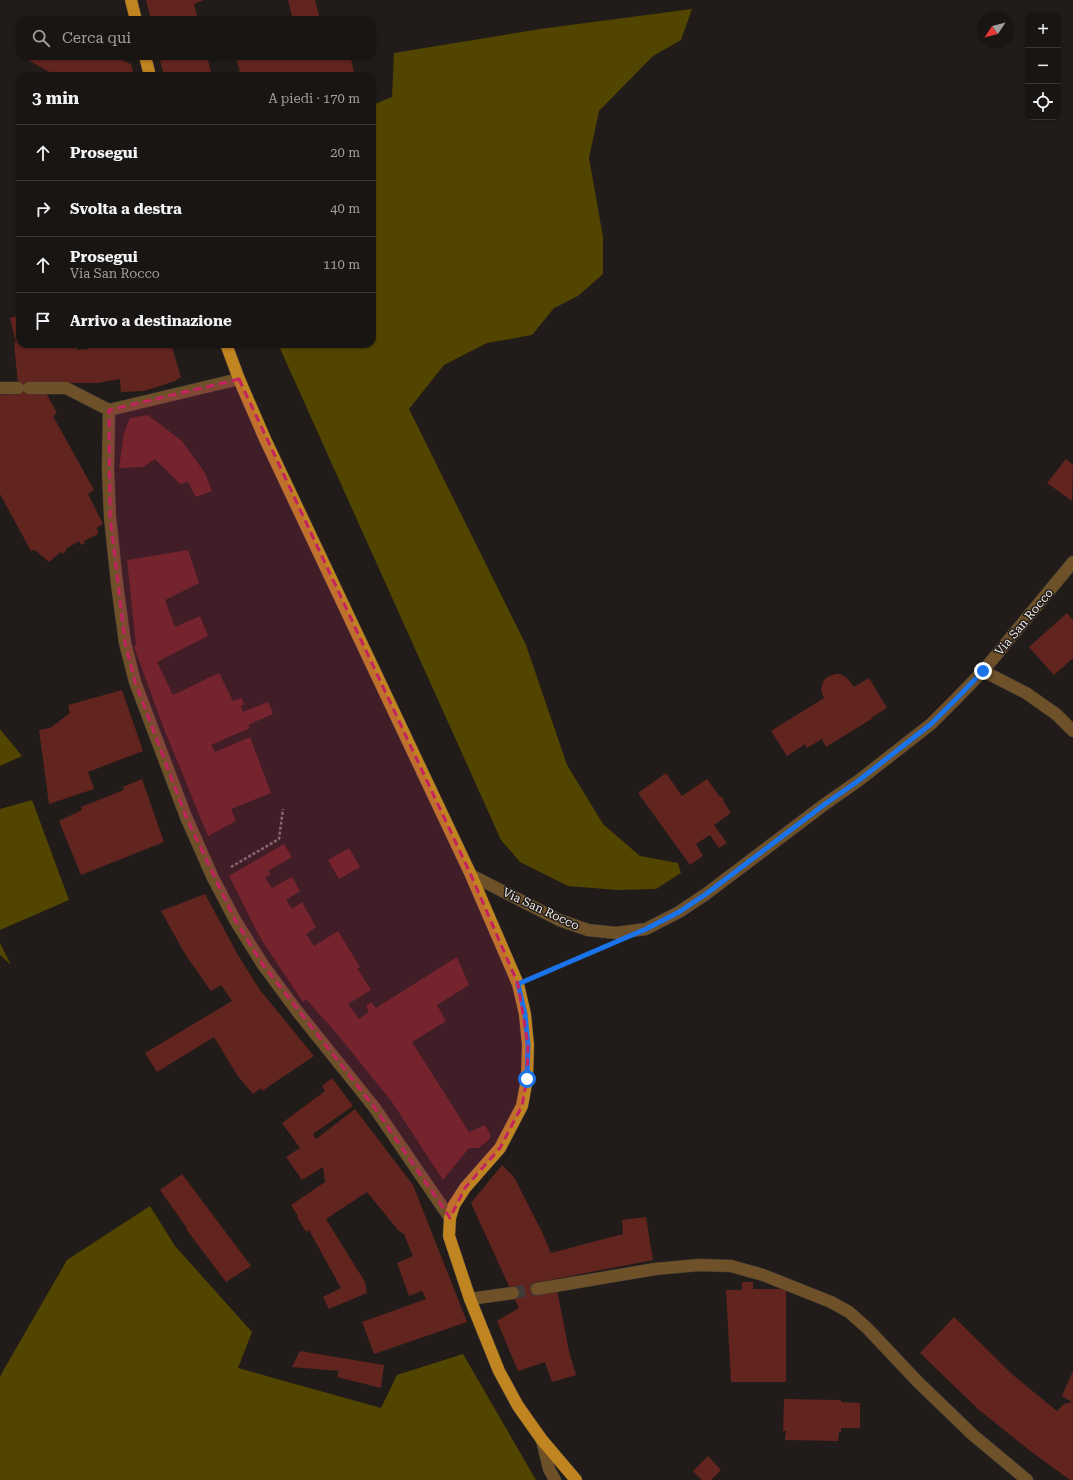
<!DOCTYPE html>
<html lang="it">
<head>
<meta charset="utf-8">
<style>
  :root { --surface:#191513; --page:#262221; --text:#f1f3f6; --muted:#9f9fa0; --line:#373433 }
  body { margin:0; font-family:"Roboto Serif",serif; background:var(--page); color:var(--text) }
  .controls { position:absolute; right:12px; top:12px; display:grid; overflow:hidden; border-radius:8px; box-shadow:0 1px 3px #0004 }
  .controls button { width:36px; height:36px; display:grid; place-items:center; padding:0; border:0; border-bottom:1px solid var(--line); background:var(--surface); color:var(--text); font:20px sans-serif }
  .compass { position:absolute; left:977px; top:12px; width:36px; height:36px; border-radius:50%; background:var(--surface); box-shadow:0 1px 3px #0004; rotate:235deg }
  .stop { position:absolute; width:12px; height:12px; margin:-9px; border:3px solid #1a73e8; border-radius:50%; background:#fff }
  .stop.end { background:#1a73e8; border-color:#fff; box-shadow:0 1px 4px #0008 }
  .list { margin:0; padding:0; list-style:none }
  h2 { display:flex; justify-content:space-between; align-items:center; height:52px; margin:0; padding:0 16px; font-size:17px }
  h2 small { font-size:13px; font-weight:400; color:var(--muted) }
  .list li { display:grid; grid-template-columns:26px 1fr auto; gap:12px; align-items:center; box-sizing:border-box; height:56px; padding:0 16px; border-top:1px solid var(--line) }
  .list b { display:block; font-size:15px; white-space:nowrap }
  .list p { margin:0; font-size:13px; white-space:nowrap; color:var(--muted) }
  .list em { font-size:13px; font-style:normal; color:var(--muted) }
  .icon { flex:none; width:22px; height:22px; fill:none; stroke:currentColor; stroke-width:2; stroke-linecap:round; stroke-linejoin:round }
  .map { position:relative; flex:none; width:1073px; height:1480px; overflow:hidden }
  .search { position:absolute; background:var(--surface); box-shadow:0 1px 3px #0004; left:16px; top:16px; width:360px; height:44px; display:flex; align-items:center; gap:10px; box-sizing:border-box; padding:0 14px; border-radius:12px; color:var(--muted); font-size:15px }
  .panel { position:absolute; background:var(--surface); box-shadow:0 1px 3px #0004; left:16px; top:72px; width:360px; height:276px; border-radius:12px }
  .map>svg:first-child { display:block }
</style>
</head>
<body>
<div class="map">
<svg width="1073" height="1480" viewBox="0 0 1073 1480">
  <rect width="100%" height="100%" fill="#211c19"/>
  <path fill="#514500" d="M692 9 681 40 653 56 599 111 589 158 603 237V274L578 296 554 308 532 335 487 343 444 365 409 409 526 645 567 765 603 824 640 856 678 863 681 873 656 889 618 890 568 886 520 862 501 840 278 344H372V105L392 97 394 53 540 29Z
    M0 729 22 756 0 766Z
    M32 800 69 900 0 930V809Z
    M0 943 11 965 0 955Z
    M150 1206 175 1246 252 1332 238 1368 381 1408 397 1375 463 1354 536 1480H0V1377L3 1371 67 1260Z"/>
  <path fill="#62241f" d="M146 0H204L194 4 198 20H151Z
    M288 0H315L320 19 293 20Z
    M31 56H112L131 64 134 76H56L28 60Z
    M159 56H207L212 76H164Z
    M235 56H350L355 76H223L240 71Z
    M20 315V344H77L78 350 88 349V344H171L181 377 175 381 144 391 121 392 120 379 97 383H28L46 393 57 413 53 416 94 490 88 494 103 524 97 528 98 534 84 541 85 543 81 545 79 541 66 549V551L63 554 61 552 49 562 35 550 31 551 0 494V395L19 394 14 343H16L10 318Z
    M148 415 182 441 205 473 212 491 196 497 188 482 180 484 155 459 143 467 119 468 124 433 130 418Z
    M1066 459 1073 465 1072 501 1047 483Z
    M188 550 199 583 165 600 175 627 200 616 208 636 157 662 173 695 219 673 233 701 242 698 244 704 241 706 243 712 268 702 273 714 248 725 250 728 211 745 215 752 250 737 271 793 231 809 236 821 208 836 164 729 134 647 136 645 127 560Z
    M1067 613 1073 620V658L1054 675 1029 647Z
    M835 674H840L847 678 854 687 869 678 887 708 872 717 873 718 826 747 822 739 807 748 805 744 787 756 771 731 824 698 821 690 823 682 826 678Z
    M122 690 143 751 88 772 94 789 49 804 39 730 50 728 70 713 68 705Z
    M666 773 682 796 707 779 720 797 721 796 724 800 723 801 731 813 714 825 727 843 719 848 710 835 696 844 703 856 690 865 638 793Z
    M142 779 164 842 81 875 59 821 82 810 81 807 124 790 123 787Z
    M284 844 292 857 268 871 271 874 265 878 272 888 292 877 300 891 286 900 292 909 302 902 303 904 316 927 306 934 314 946 338 931 360 967 357 968 371 990 348 1004 359 1019 369 1012 366 1006 371 1002 376 1008 457 957 469 985 437 1005 446 1021 412 1042 469 1132 485 1125 491 1136 488 1141 478 1148H469L443 1180 392 1102 338 1035 306 999 303 1002 261 939 229 876Z
    M349 848 360 867 339 879 328 860Z
    M205 894 238 955 260 990 314 1056 262 1091 261 1088 253 1094 237 1075 214 1037 157 1072 145 1053 232 1001 221 985 211 991 185 954 161 911Z
    M332 1078 353 1106 313 1134 316 1139 355 1109 413 1185 467 1322 374 1354 362 1322 426 1299 422 1291 409 1296 397 1263 413 1256 404 1234 398 1230 367 1192 326 1219 365 1282 367 1293 329 1309 323 1297 341 1288 309 1230 306 1232 297 1217 298 1216 291 1205 325 1182 323 1167 302 1180 286 1157 300 1148 282 1123 325 1091 322 1086Z
    M502 1165 514 1177 542 1232 551 1253 623 1234 622 1220 646 1217 653 1260 534 1283 539 1293 557 1290 569 1351 576 1375 552 1382 545 1362 518 1371 497 1321 519 1308 471 1203Z
    M182 1174 251 1266 226 1282 186 1229 187 1228 160 1190Z
    M742 1282H753V1289H786V1382H731L726 1290H742Z
    M954 1317 1013 1375 1057 1411 1064 1404 1072 1402 1062 1396 1073 1371V1480H1070L1029 1450 978 1409 920 1353Z
    M300 1351 384 1365 381 1388 337 1377 339 1371 292 1367Z
    M784 1399 841 1400V1402L860 1403V1428H841V1432H839L838 1441 785 1440 786 1431H783Z
    M708 1456 721 1470 711 1480H702L693 1471Z"/>
  <g fill="none" stroke-linecap="round" stroke-linejoin="round">
    <path stroke="#403b38" stroke-width="12" stroke-dasharray="12 6" stroke-linecap="butt" d="M513 1293 537 1289"/>
    <defs>
      <path id="minor" d="M239 379 109 410 108 470 110 517 117 584 125 643 135 682 186 817 213 878 235 920 263 965 297 1011 374 1107 450 1218
        M0 388H18
        M29 388H66L109 410
        M983 671 1026 693 1056 714 1073 731
        M471 875 559 920 588 930 616 933 646 929 679 912 706 894 825 804 858 781 931 724 957 698 983 671 1073 562
        M537 1289 655 1269 699 1265 731 1266 763 1275 831 1302 849 1312 867 1328 918 1382 973 1435 1027 1480
        M470 1299 513 1293
        M542 1440 549 1469 555 1480"/>
      <path id="major" d="M131 0 136 20
        M145 56 150 76
        M226 344 239 379 265 439 471 875 518 984 525 1014 528 1045 527 1079 522 1106 500 1148 465 1188 454 1205 450 1218 449 1236 470 1299 499 1371 518 1406 542 1440 576 1480"/>
    </defs>
    <use href="#minor" stroke="#3e3936" stroke-width="13"/>
    <use href="#major" stroke="#3e3936" stroke-width="13"/>
    <path stroke="#7c7774" stroke-width="2.5" stroke-dasharray="3 2" stroke-linecap="butt" d="M231 867 279 839 283 809
      M536 976 594 951"/>
    <use href="#minor" stroke="#6e5129" stroke-width="12"/>
    <use href="#major" stroke="#c08420" stroke-width="12"/>
  </g>
  <g fill="none" stroke-linecap="round" stroke-linejoin="round">
    <path stroke="#1a73e8" stroke-width="5" d="M527 1079 528 1045 525 1014 518 984 646 929 679 912 706 894 825 804 858 781 931 724 957 698 983 671"/>
  </g>
  <path fill="#c42362" fill-opacity="0.2" stroke="#c42362" stroke-width="3" stroke-dasharray="8 5" stroke-linejoin="round" d="M239 379 471 875 518 984 528 1045 527 1079 522 1106 500 1148 465 1188 450 1218 374 1107 263 965 235 920 186 817 135 682 125 643 110 517 109 410Z"/>
  <g text-anchor="middle" dominant-baseline="central" stroke-width="3" stroke-linejoin="round" paint-order="stroke">
    <g font-size="12" fill="#efebe9" stroke="#211c19">
      <text transform="translate(1024 622) rotate(-50)">Via San Rocco</text>
      <text transform="translate(541 909) rotate(25)">Via San Rocco</text>
    </g>
  </g>
</svg>
<div class="controls">
<button>+</button>
<button>−</button>
<button><svg class="icon" aria-label="locate" viewBox="0 0 24 24"><circle cx="12" cy="12" r="6"/><path d="M12 2v4M12 18v4M2 12h4M18 12h4"/></svg></button>
</div>
<svg class="compass" viewBox="-18 -18 36 36"><path d="M0-13l5 13h-10z" fill="#e53935"/><path d="M0 13l5-13h-10z" fill="#9f9fa0"/></svg>
<div class="stop" style="left:527px;top:1079px"></div>
<div class="stop end" style="left:983px;top:671px"></div>
<div class="search"><svg class="icon" aria-label="search" viewBox="0 0 24 24"><circle cx="10" cy="10" r="6"/><path d="M15 15l6 6"/></svg>Cerca qui</div>
<section class="panel">
<h2>3 min<small>A piedi · 170 m</small></h2>
<ul class="list">
<li><svg class="icon" aria-label="ahead" viewBox="0 0 24 24"><path d="M12 20V5M6 11l6-6 6 6"/></svg><div><b>Prosegui</b></div><em>20 m</em></li>
<li><svg class="icon" aria-label="right" viewBox="0 0 24 24"><path d="M7 20v-9h11M14 6l5 5-5 5"/></svg><div><b>Svolta a destra</b></div><em>40 m</em></li>
<li><svg class="icon" aria-label="ahead" viewBox="0 0 24 24"><path d="M12 20V5M6 11l6-6 6 6"/></svg><div><b>Prosegui</b><p>Via San Rocco</p></div><em>110 m</em></li>
<li><svg class="icon" aria-label="arrive" viewBox="0 0 24 24"><path d="M6 21V4h12l-3 4 3 4H6"/></svg><div><b>Arrivo a destinazione</b></div></li>
</ul>
</section>
</div>
</body>
</html>
